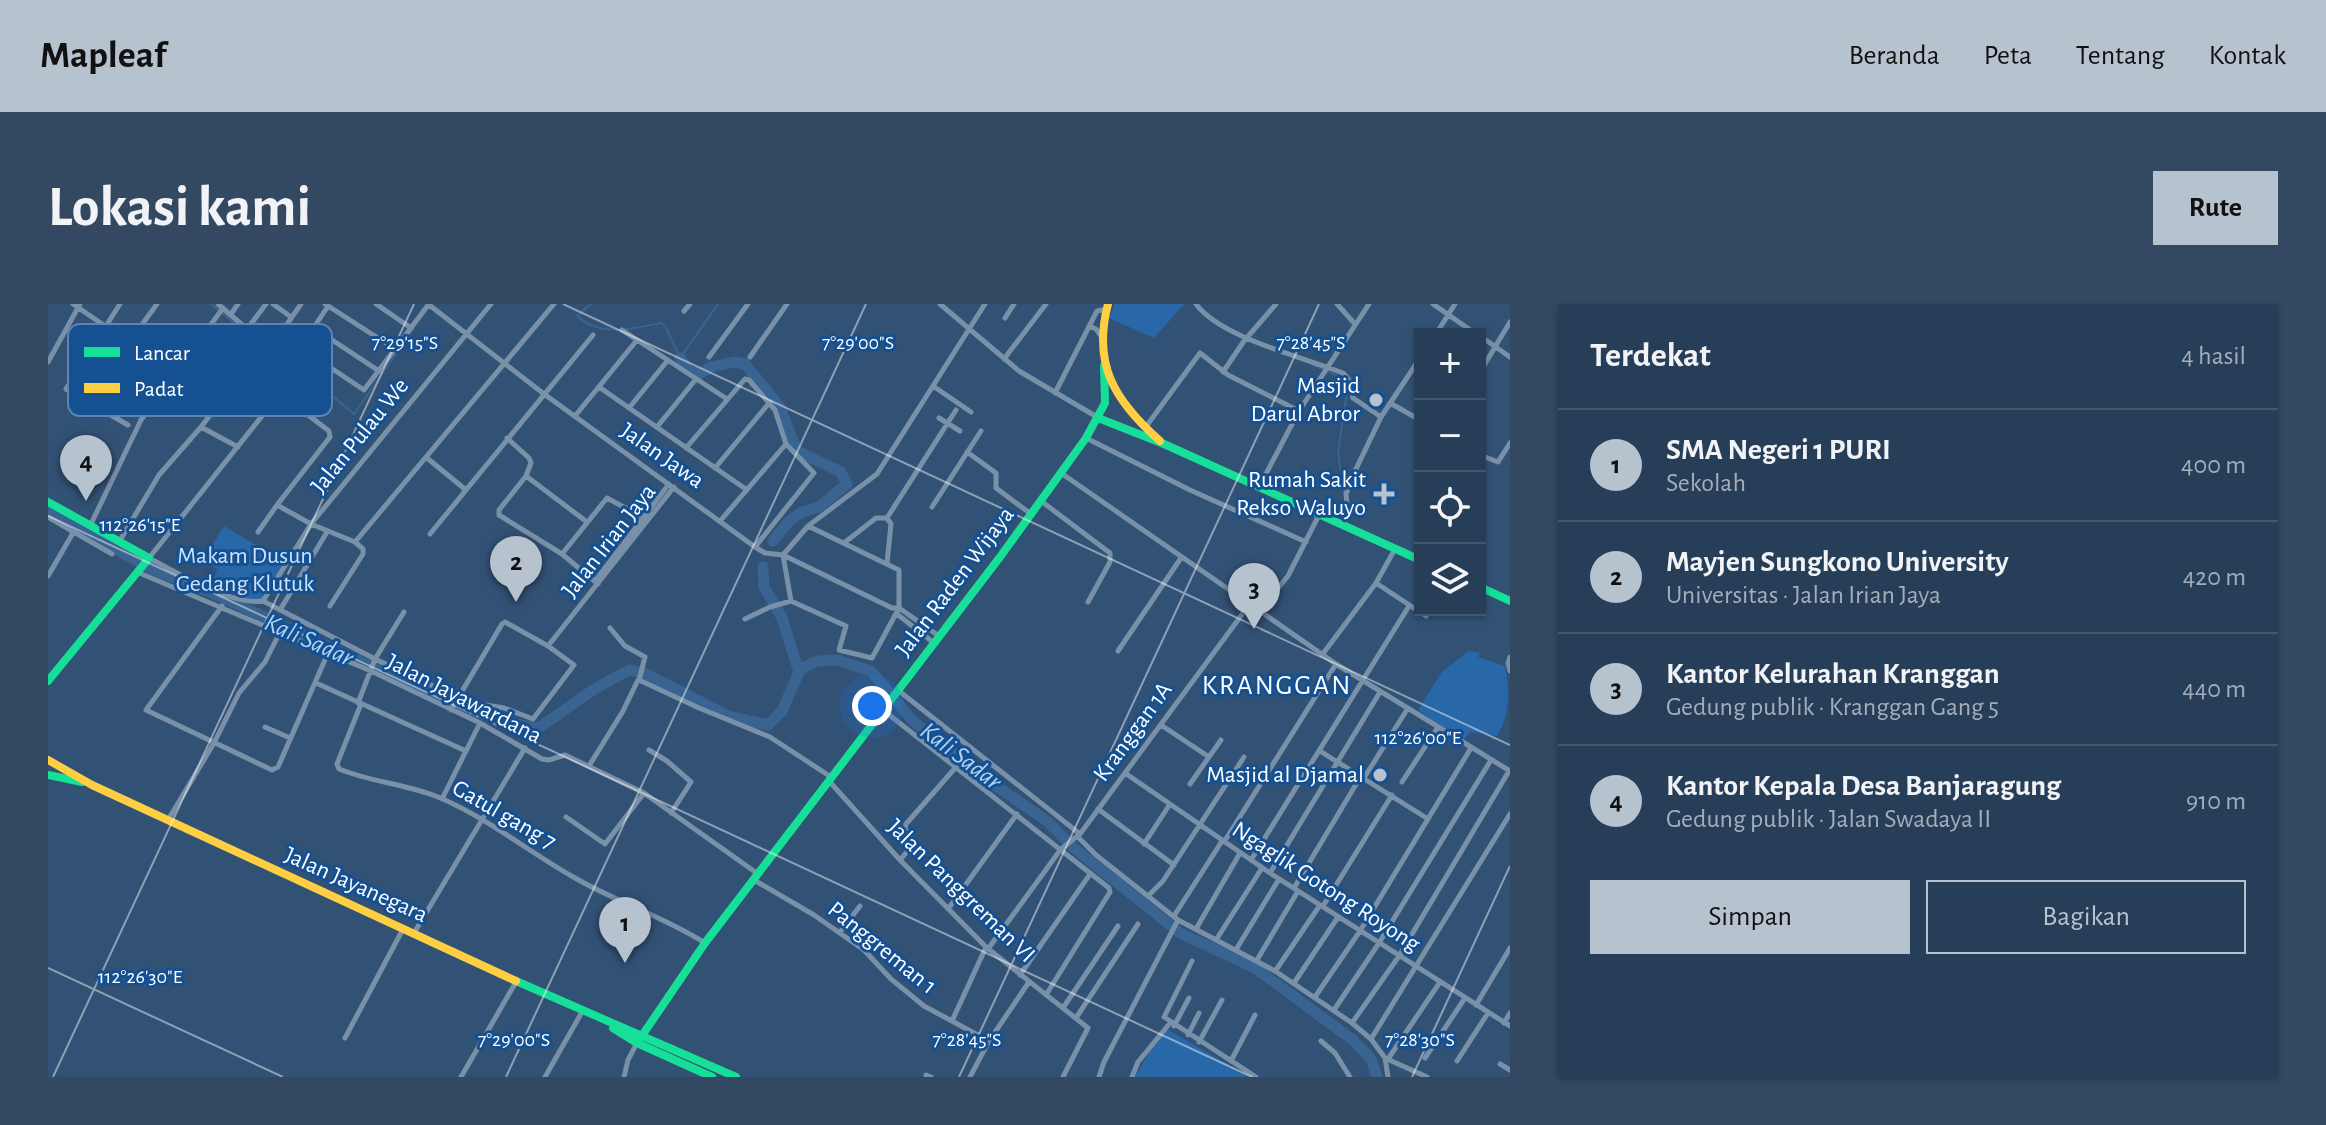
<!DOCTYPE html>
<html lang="id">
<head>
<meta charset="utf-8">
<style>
  :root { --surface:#263e58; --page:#324961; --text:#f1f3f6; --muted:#a4aeba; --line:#42576e; --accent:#b7c2cf }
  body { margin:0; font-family:"Alegreya Sans",sans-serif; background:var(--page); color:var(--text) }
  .controls { position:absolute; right:24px; top:24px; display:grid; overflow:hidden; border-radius:0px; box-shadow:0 2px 6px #0004 }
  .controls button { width:72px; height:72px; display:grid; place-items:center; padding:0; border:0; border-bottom:2px solid var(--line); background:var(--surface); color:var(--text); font:40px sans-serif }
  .you { position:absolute; left:824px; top:402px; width:28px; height:28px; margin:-20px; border:6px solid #fff; border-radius:50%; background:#1a73e8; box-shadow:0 0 0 12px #1a73e833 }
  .badge { display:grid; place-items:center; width:52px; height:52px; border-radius:50%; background:var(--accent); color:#111; font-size:26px; font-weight:700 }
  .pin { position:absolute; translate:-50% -66px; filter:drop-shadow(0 2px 4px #0008) }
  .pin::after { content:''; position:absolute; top:42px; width:28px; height:24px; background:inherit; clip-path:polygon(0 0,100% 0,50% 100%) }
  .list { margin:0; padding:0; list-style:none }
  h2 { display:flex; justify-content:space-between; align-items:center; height:104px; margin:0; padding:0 32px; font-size:34px }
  h2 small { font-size:26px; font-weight:400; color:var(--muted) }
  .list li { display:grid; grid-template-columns:52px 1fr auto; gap:24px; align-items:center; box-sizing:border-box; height:112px; padding:0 32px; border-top:2px solid var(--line) }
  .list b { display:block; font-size:30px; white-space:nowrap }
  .list p { margin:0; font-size:26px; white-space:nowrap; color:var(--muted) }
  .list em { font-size:26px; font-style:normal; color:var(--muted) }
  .actions { display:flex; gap:16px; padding:24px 32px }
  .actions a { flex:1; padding:18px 0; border:2px solid var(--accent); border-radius:0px; text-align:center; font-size:28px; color:var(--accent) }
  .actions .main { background:var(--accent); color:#111 }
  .icon { flex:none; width:44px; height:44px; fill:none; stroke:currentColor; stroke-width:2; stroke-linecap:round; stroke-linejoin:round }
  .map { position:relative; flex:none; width:1462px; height:773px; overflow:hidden; border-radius:0px }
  header { display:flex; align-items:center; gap:48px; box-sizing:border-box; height:112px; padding:0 40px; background:var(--accent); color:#111 }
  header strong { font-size:38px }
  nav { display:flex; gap:44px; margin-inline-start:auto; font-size:28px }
  .intro { display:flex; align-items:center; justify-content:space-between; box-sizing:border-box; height:192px; padding:0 48px }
  h1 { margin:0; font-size:56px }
  .button { padding:20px 36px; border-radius:0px; background:var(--accent); color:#111; font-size:28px; font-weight:700 }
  main { display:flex; gap:48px; padding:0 48px }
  aside { flex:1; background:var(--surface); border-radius:0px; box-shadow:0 2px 6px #0004 }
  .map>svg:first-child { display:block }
</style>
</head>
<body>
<header>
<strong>Mapleaf</strong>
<nav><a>Beranda</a><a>Peta</a><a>Tentang</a><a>Kontak</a></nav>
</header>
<div class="intro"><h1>Lokasi kami</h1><a class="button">Rute</a></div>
<main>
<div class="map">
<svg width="1462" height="773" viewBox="0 0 1462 773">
  <rect width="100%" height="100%" fill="#325275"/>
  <path fill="#2868a9" d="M1067 0H1136L1106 34 1061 14Z
    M176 222 237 258 214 295 201 297 162 280 170 266 155 256Z
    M1421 347 1432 349 1430 353 1457 362C1462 387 1462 410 1449 432L1422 428 1415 437 1370 406 1394 368Z
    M1115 723 1198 771 1196 773H1087Z"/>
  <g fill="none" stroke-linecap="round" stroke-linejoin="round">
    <path stroke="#396492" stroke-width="2" d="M162 0C175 7 184 18 195 28 232 57 271 78 306 110L366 24
      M543 0 529 12C552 33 584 25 613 19L618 23 632 54
      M633 53 670 0
      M1263 60 1292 73 1300 83 1290 148 1296 190"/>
    <path stroke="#396492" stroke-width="11" d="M632 54 641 67 651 70 663 63 686 58 697 60 732 103 749 147 793 168 799 180 771 203 754 208 740 218 725 237
      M0 207 105 266 166 290 414 404C432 408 479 426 492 423L548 384 581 366 598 370 680 412 720 421 734 407 751 368 758 362 770 357 789 356 823 367 865 417 938 475 999 517 1026 544 1132 629 1207 664 1305 736 1323 755 1329 773
      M715 263 716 283 734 314 751 368"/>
    <path stroke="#7991a8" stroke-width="5" d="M25 0 80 38
      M72 0 18 85 80 121
      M170 0 199 25 244 56
      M225 0 243 13
      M277 0 347 45
      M328 0 363 24
      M380 0 496 90 707 243 717 249 735 251 844 304H851L891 332
      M892 0 971 67 1049 113
      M1148 0C1173 34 1255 53 1295 69L1302 77 1305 94 1333 113
      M1289 0 1307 20
      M1385 0 1428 30
      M280 2 242 60 218 107 101 254C130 269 183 302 215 297L327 355 310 399
      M636 7 642 0
      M183 10 190 0
      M957 14 966 0
      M1041 22 1048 25 1053 32
      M266 24 331 67
      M199 25 218 0
      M574 26 679 95
      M1388 30 1407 0
      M1432 32 1462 53
      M223 43 253 0
      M253 44 316 86 381 0
      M661 53 700 0
      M702 53 739 0
      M956 55 998 0
      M0 58 32 0
      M1175 68 1196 37 1228 0
      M1432 68 1462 18
      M193 69 225 97
      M885 82 923 108
      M551 83 699 186
      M1007 89 1049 7 1059 5
      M38 97 109 0
      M1342 99 1372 116
      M251 104 281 127 282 133 229 201 263 220 307 238
      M581 104 620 56
      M527 112 589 36
      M891 114 912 127
      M153 123 190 143
      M609 123 648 75
      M1097 124 1152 49 1180 71 1251 107
      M459 134 481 154 483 159 478 172 451 206V211L514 250 550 280
      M1038 134 1142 186 1258 238
      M638 144 697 75 701 76 727 106 738 140 766 169 707 243
      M919 148 948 169V184L983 210
      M1432 151 1450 158 1462 139
      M379 154 418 186
      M667 164 722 98
      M1013 169 1288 360 1462 467
      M478 172 539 218
      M1211 183 1251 107 1321 0
      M993 197 1062 249V258L1040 298
      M884 203 933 127
      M0 213 64 250
      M839 214 908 106
      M673 216 738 140
      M42 222 93 116 175 4
      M760 222 851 266V304L824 354 791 346 798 322 743 297 735 251 760 222 829 170 937 0
      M1295 222 1300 210 1298 190 1308 165 1333 113 1372 54
      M210 228 229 201
      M382 230 545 31
      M71 238 111 171 153 123 217 39
      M307 238 506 0
      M796 239 828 214H839L843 220 839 259
      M514 250 559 194 596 214
      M89 268 323 367 432 419 494 455 501 456 517 451 596 489 710 570
      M0 272 25 229
      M547 277 621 180
      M1328 279 1378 312 1381 306
      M215 297 263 220 443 0
      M174 302 98 406 224 466 230 463 280 349
      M282 302 315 250V245L307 238
      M232 306 279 228
      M1211 307 1240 272 1271 211
      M356 308 327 355 420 398 456 404 485 415 526 361 500 342 457 318 454 320 410 394 403 406
      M849 310 886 339
      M697 315 722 303 743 297
      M562 324 577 342 597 353 591 376 651 404 722 433 783 473
      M500 342 626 183
      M1070 347 1133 254
      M1274 351 1328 279 1347 245
      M1462 353 1460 359 1462 367
      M268 379 418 447
      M851 387 1032 530
      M313 400 289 460 291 465C323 478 358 480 390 493 438 513 481 548 527 574 569 598 616 613 657 639
      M835 406 1061 584 1062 588 998 691
      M1113 421 1161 453
      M217 423 242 434
      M601 446 619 457 643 478 623 509
      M1272 447 1380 515
      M541 462 575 407 590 376
      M1077 469 1222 569 1462 722
      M1316 474 1360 404
      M781 477 852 556 938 643 1040 724 1015 773
      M1354 478 1390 423
      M1142 480 1173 436
      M394 495 432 419
      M1050 505 1126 561
      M518 513 557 540 596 489
      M120 516 166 439 191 389 217 358 232 328
      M1029 532 1048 551 1130 616 1227 667 1304 719 1323 735 1337 754 1379 773
      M1176 538 1288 360
      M1096 540 1122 500
      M852 556 867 538 857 525 858 520 908 463
      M1203 556 1361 302
      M1222 569 1332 388
      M706 576 766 611 816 646 843 675 876 702 941 737
      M1246 584 1313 472
      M1101 591 1115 577 1196 453
      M1275 602 1344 491
      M900 605 969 510
      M1126 612 1174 537
      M1148 625 1192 549
      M792 628 812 602
      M366 629 477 444
      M1168 636 1214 564
      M1189 644 1231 575
      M940 645 1013 545 1032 530 1201 301
      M1209 656 1250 587
      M1144 657 1116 713 1208 773
      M1228 666 1272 601
      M972 671 1042 570
      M1246 679 1290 613
      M1267 693 1312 627 1423 444
      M1428 701 1462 644
      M1015 704 1070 622
      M1286 706 1331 639 1443 456
      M1028 714 1090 620
      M904 717 938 643
      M1304 719 1351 652 1461 467
      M1456 719 1462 709
      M1126 722 1141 694
      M1140 731 1151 709
      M297 734 355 625
      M1323 735 1462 510
      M1273 737 1287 749 1302 773
      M1151 738 1174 696
      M1337 754 1340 773
      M1377 754 1417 694
      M1340 755 1392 678
      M1183 757 1207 711
      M1409 757 1440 709
      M1452 760 1462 766
      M878 771 883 773
      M413 773 468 678
      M497 773 534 708
      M576 773 580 756 589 739
      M922 773 941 737 981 678
      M1051 773 1056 758 1130 616
      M1084 773 1090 758 1122 719"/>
    <path stroke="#16e098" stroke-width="8" d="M1050 114 1116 140 1372 256
      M0 198 101 254 0 377
      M1432 283 1462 297
      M0 471 34 478
      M468 677 688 773
      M565 724 589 739 664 773
      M589 739 657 639 952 253 1038 134 1057 99 1056 62"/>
    <path stroke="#ffcf43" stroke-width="8" d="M1060 0C1044 61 1067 97 1112 137
      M0 456 44 481 468 677"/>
  </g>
  <path fill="none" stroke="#fff" stroke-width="2" stroke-opacity="0.45" d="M515 0 1462 441M0 212 1204 773M0 664 235 773M5 773 366 0M458 773 818 0M911 773 1271 0M1364 773 1462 562"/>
  <g fill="#b7c2cf" stroke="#155192" stroke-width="3">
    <circle cx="1328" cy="96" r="8"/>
    <path d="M1332 178h8v8h8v8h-8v8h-8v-8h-8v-8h8z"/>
    <circle cx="1332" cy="471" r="8"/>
  </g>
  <g text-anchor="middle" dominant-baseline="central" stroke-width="6" stroke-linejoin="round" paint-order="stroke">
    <g font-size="24" fill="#fff" stroke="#155192" text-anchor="end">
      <text x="1312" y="82">Masjid<tspan x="1312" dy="28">Darul Abror</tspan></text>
      <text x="1318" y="176">Rumah Sakit<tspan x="1318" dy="28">Rekso Waluyo</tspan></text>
      <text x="1316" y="471">Masjid al Djamal</text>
    </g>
    <g font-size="24" fill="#fff" stroke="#155192">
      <text transform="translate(312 132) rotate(-51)">Jalan Pulau We</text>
      <text transform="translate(614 152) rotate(35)">Jalan Jawa</text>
      <text transform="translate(561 237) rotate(-52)">Jalan Irian Jaya</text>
      <text transform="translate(907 278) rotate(-53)">Jalan Raden Wijaya</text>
      <text transform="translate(416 395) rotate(27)">Jalan Jayawardana</text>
      <text transform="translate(1085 428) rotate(-54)">Kranggan 1A</text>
      <text transform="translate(456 511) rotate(30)">Gatul gang 7</text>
      <text transform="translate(308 581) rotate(24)">Jalan Jayanegara</text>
      <text transform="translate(1278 583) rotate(33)">Ngaglik Gotong Royong</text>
      <text transform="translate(913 587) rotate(44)">Jalan Panggreman VI</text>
      <text transform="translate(834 644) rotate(39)">Panggreman 1</text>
    </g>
    <g font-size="24" fill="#cae3fc" stroke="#155192">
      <text x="197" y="252">Makam Dusun<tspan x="197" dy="28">Gedang Klutuk</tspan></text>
    </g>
    <g font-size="26" font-style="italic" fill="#afd4f8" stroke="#155192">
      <text transform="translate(261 336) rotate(24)">Kali Sadar</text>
      <text transform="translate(913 452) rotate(37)">Kali Sadar</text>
    </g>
    <g font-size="28" letter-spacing="2" fill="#fff" stroke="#155192">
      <text x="1229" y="382">KRANGGAN</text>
    </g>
  </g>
  <rect x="20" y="20" width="264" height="92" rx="12" fill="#155192" stroke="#5b85b3" stroke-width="2"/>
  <rect x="36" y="43" width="36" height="10" fill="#16e098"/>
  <rect x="36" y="79" width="36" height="10" fill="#ffcf43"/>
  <g font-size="22" fill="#fff">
    <text x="86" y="56">Lancar</text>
    <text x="86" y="92">Padat</text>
  </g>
  <g font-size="20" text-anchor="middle" fill="#fff" stroke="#155192" stroke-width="6" stroke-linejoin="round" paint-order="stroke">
    <text x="357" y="45">7°29'15"S</text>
    <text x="810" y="45">7°29'00"S</text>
    <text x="1263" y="45">7°28'45"S</text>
    <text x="92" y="227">112°26'15"E</text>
    <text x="1370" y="440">112°26'00"E</text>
    <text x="92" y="679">112°26'30"E</text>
    <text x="466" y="742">7°29'00"S</text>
    <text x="919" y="742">7°28'45"S</text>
    <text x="1372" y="742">7°28'30"S</text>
  </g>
</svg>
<div class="controls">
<button>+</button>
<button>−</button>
<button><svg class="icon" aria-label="locate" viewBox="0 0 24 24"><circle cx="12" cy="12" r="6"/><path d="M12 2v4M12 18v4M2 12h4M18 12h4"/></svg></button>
<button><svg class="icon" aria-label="layers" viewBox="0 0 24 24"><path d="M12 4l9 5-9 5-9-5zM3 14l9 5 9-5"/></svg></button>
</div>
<div class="you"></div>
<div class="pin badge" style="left:577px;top:659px">1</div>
<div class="pin badge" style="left:468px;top:298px">2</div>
<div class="pin badge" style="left:1206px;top:325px">3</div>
<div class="pin badge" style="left:38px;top:197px">4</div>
</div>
<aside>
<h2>Terdekat<small>4 hasil</small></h2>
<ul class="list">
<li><span class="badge">1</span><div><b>SMA Negeri 1 PURI</b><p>Sekolah</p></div><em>400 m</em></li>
<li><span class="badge">2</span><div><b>Mayjen Sungkono University</b><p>Universitas · Jalan Irian Jaya</p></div><em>420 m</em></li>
<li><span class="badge">3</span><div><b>Kantor Kelurahan Kranggan</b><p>Gedung publik · Kranggan Gang 5</p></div><em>440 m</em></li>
<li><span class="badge">4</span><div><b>Kantor Kepala Desa Banjaragung</b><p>Gedung publik · Jalan Swadaya II</p></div><em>910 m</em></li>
</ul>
<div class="actions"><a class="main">Simpan</a><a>Bagikan</a></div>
</aside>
</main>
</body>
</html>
